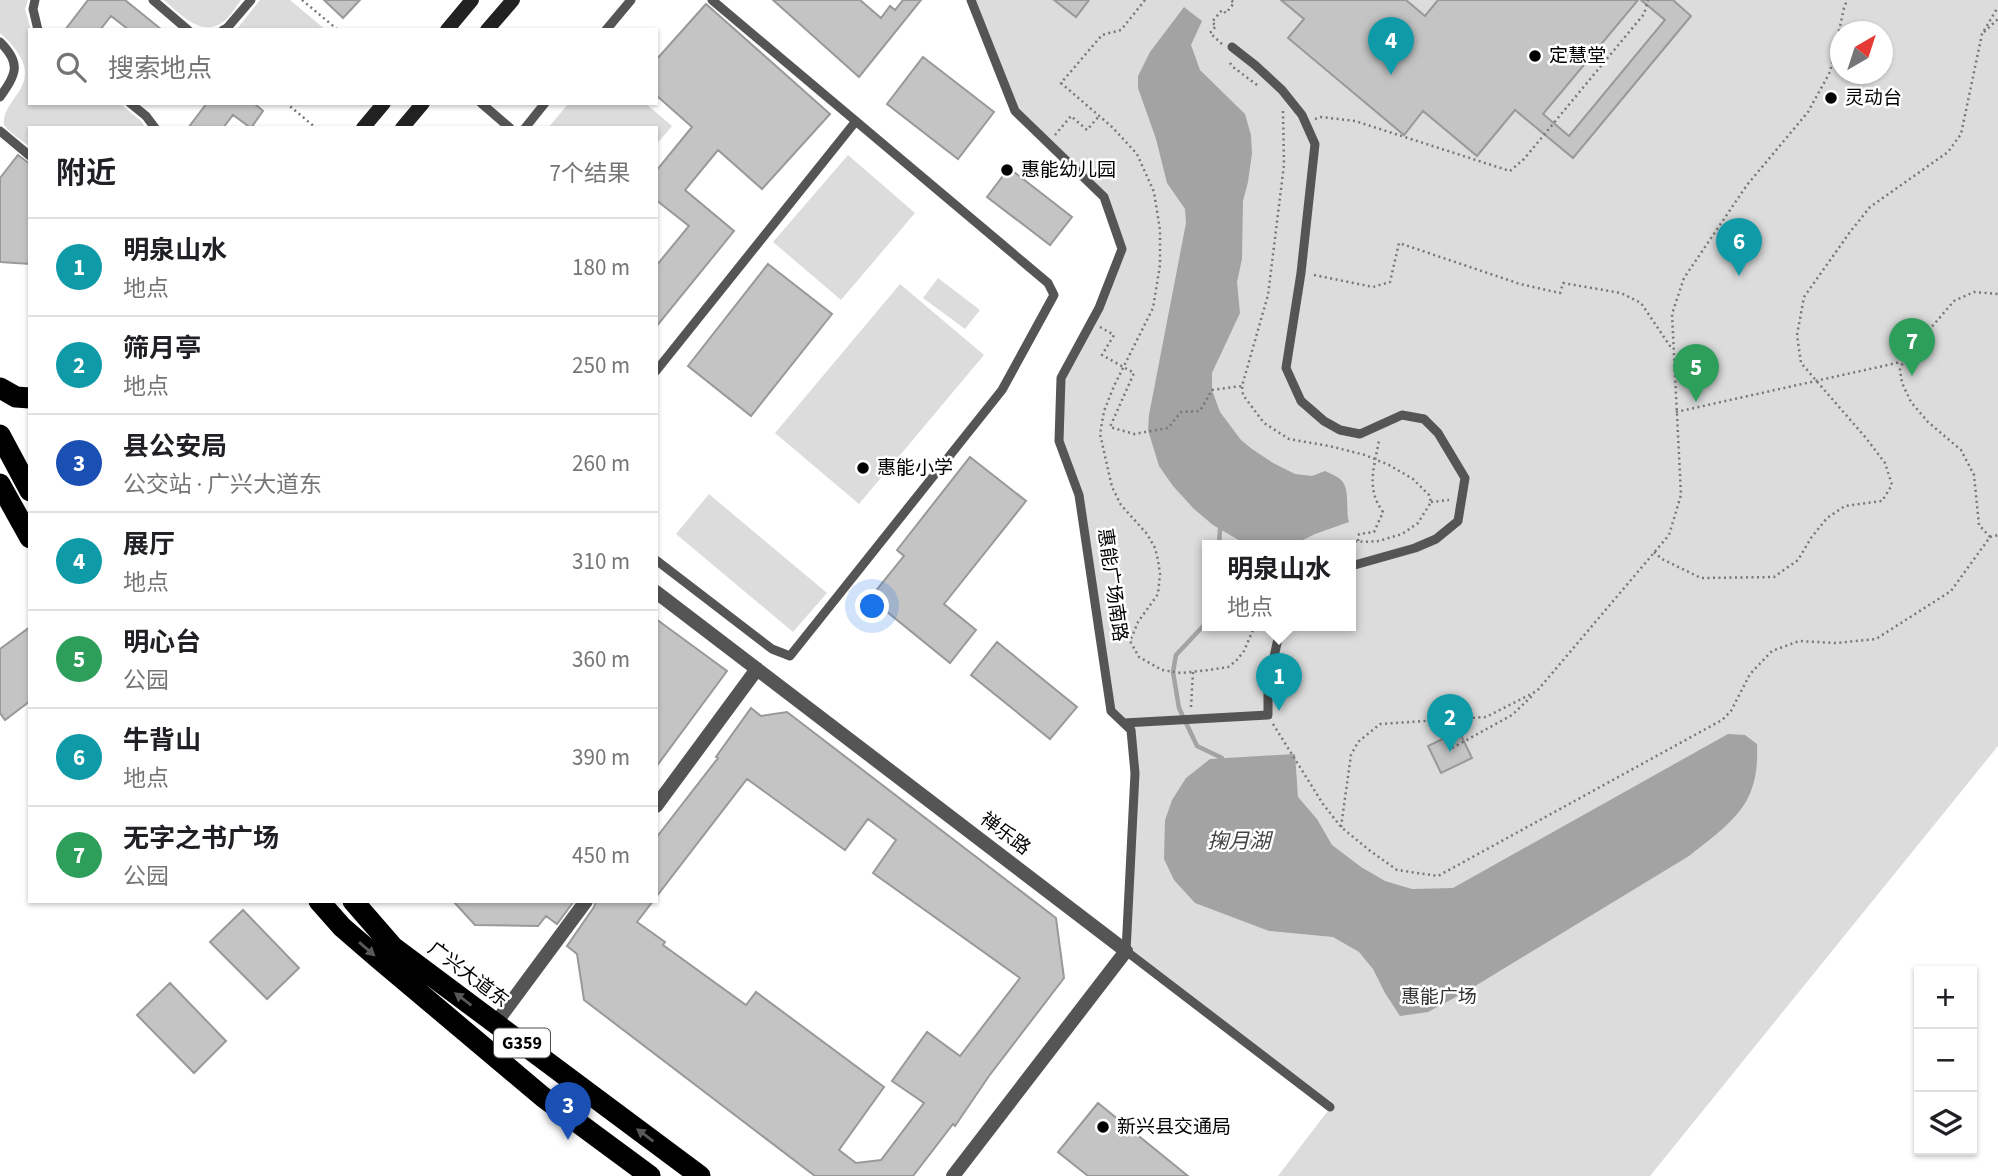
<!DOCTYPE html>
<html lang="zh">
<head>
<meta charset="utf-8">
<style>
  :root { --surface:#fff; --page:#f2f2f2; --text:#202124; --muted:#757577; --line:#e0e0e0; --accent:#000 }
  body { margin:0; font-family:"Source Sans 3","Noto Sans SC",sans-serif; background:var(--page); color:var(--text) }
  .controls { position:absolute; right:21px; bottom:21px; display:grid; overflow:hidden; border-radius:0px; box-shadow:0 2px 5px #0004 }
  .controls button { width:63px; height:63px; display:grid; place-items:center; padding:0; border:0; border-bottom:2px solid var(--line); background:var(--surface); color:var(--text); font:35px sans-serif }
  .compass { position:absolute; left:1830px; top:21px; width:63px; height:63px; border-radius:50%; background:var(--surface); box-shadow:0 2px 5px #0004; rotate:39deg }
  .you { position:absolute; left:873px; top:607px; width:24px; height:24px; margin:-18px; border:5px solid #fff; border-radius:50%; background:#1a73e8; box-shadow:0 0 0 10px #1a73e833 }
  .badge { display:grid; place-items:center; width:46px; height:46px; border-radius:50%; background:var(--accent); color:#fff; font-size:23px; font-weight:700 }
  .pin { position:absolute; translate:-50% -58px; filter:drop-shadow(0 2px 4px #0008) }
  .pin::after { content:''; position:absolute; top:37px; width:24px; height:21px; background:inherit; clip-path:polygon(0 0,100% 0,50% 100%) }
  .popup { position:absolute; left:1202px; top:540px; width:154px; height:91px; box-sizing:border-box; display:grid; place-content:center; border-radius:0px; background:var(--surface); filter:drop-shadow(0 2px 5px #0005); font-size:23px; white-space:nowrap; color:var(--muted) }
  .popup b { font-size:26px; color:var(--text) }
  .popup::after { content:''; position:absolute; left:50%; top:100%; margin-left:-14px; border:14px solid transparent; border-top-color:var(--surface) }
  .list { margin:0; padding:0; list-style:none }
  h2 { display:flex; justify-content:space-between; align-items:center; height:91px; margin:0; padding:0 28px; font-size:30px }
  h2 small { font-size:23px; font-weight:400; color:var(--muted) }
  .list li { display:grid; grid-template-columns:46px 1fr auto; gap:21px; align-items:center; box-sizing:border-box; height:98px; padding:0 28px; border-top:2px solid var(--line) }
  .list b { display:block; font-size:26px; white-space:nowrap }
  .list p { margin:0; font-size:23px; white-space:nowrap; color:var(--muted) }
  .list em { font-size:23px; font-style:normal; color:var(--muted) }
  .icon { flex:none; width:38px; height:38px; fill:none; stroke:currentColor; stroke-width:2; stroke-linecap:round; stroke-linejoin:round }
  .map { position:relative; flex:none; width:1998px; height:1176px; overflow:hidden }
  .search { position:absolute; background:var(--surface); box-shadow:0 2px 5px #0004; left:28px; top:28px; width:630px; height:77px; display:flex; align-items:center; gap:18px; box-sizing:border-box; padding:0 24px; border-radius:0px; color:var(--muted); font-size:26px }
  .panel { position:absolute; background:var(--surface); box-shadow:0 2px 5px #0004; left:28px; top:126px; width:630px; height:777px; border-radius:0px }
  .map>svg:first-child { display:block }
</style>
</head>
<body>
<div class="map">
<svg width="1998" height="1176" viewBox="0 0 1998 1176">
  <rect width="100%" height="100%" fill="#fff"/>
  <path fill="#dcdcdc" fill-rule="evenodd" d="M0 0H28L25 9 31 30 30 103H119L141 121 146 128H30V147C21 140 10 133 4 125 0 96 56 83 0 33Z
    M164 0H241C236 7 230 17 223 22 201 38 179 13 164 0Z
    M260 0H290L326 30H236Z
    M971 0H1998V746L1650 1176H1278L1330 1108 1126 951 1135 773 1131 730 1111 711 1079 495 1059 441 1061 378 1099 308 1122 249 1104 197 1015 111ZM1840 32H1882V74H1840ZM1207 545H1351V625H1207Z
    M569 103H645L672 126 656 145V128H548Z
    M848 155 915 213 841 300 773 242Z
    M938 278 980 310 965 329 923 298Z
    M900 284 984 355 859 504 775 433Z
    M709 494 827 593 793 632 676 534Z"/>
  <path fill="#a3a3a3" d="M1184 7 1202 21 1191 45 1200 70 1245 114 1251 135 1252 153 1248 182 1243 201 1242 259 1237 282 1240 313 1212 373V390L1220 412 1241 440 1252 449 1273 463 1295 474 1312 476 1325 471C1330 473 1336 476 1340 479 1351 487 1345 510 1349 522L1315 534 1293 545H1247L1213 525 1194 509 1173 486 1159 466 1148 430 1149 415 1186 223 1185 209 1167 183 1156 139 1138 88V76L1150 52Z
    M1728 734 1745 735 1757 744C1760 805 1733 821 1689 856L1467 991 1428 1012 1400 1016 1385 993 1373 969 1359 952 1333 937 1269 931 1195 903 1174 880 1164 859 1165 820 1172 800 1186 778 1210 759 1295 754 1298 797 1317 819 1332 845 1361 867 1385 881 1412 889 1453 888Z"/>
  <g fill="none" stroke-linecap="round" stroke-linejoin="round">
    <path stroke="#a3a3a3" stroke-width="4.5" d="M1219 545 1220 529
      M1207 622 1176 655 1173 672 1179 708 1197 746 1222 758"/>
  </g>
  <path fill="#c4c4c4" stroke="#999" stroke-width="2" d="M88 0H125L162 30H129L111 16 100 30H65Z
    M324 0H360L343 18Z
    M773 0H860L881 18 890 6 895 10 903 0H921L859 77Z
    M1054 0H1089L1076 17Z
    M1281 0H1406L1425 16 1438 0H1638L1543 114 1569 136 1665 20 1641 0H1673L1691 16 1573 158 1515 110 1477 156 1423 111 1404 135 1288 38 1304 19Z
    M706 4 830 114 762 189 718 150 685 190 734 231 656 327V266L689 226 656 200V171L692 127 656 95V60Z
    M923 57 994 112 958 159 887 104Z
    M207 103H254L263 111 251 128 233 115 223 128H188Z
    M18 155 30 164V264L0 262V178Z
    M1009 168 1072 217 1050 245 987 197Z
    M768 264 832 314 751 416 688 366Z
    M970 457 1026 501 944 604 976 630 950 663 870 598 904 556 897 550Z
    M656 619 727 671 656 767Z
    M30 627V701L5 720 0 713V649Z
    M997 642 1077 707 1050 739 971 675Z
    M751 708 761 716 787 712 1056 918 1064 978 989 1076 955 1126 953 1124 913 1176H815L584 1000 577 954 567 946 594 907 596 901H653L637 922 665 942 663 945 746 1005 756 992 884 1087 839 1150 856 1163 881 1160 924 1103 892 1081 927 1032 960 1056 1020 978 873 873 896 840 868 819 845 850 747 779 656 897V838L718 758 716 757Z
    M1459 731 1472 758 1441 773 1428 746Z
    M453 901H574L557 924 546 916 538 926 475 925Z
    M243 910 299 968 267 999 210 942Z
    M170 983 226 1041 194 1073 137 1015Z
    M1098 1103 1188 1176H1088L1058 1152Z"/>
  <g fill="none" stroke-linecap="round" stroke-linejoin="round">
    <path stroke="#777" stroke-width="2.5" stroke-dasharray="2 3.5" stroke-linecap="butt" d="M302 0 338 30
      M1145 0 1121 30 1102 35 1061 83 1112 127 1137 154 1154 192 1160 230V265L1153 308 1114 386 1104 411 1100 434 1112 487 1121 505 1147 534 1155 548 1158 560 1160 574 1158 594 1138 622 1130 641 1139 657 1162 670 1181 673 1209 670 1228 667 1236 661 1244 651 1255 625
      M1984 32 1998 19
      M1222 44 1210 33 1216 26 1212 22 1222 10 1226 13 1234 3 1231 0
      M1230 63 1233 67 1257 85
      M286 103 316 128
      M1283 111 1284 165 1268 295 1242 386 1243 395 1264 423 1289 439 1329 446 1365 455 1389 465 1413 479 1429 495 1431 502 1418 523 1402 534 1379 541 1364 542 1358 541 1335 545
      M1315 119 1321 117 1355 121 1510 171 1524 159 1644 14 1648 0
      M1055 135 1071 116 1087 130 1099 116
      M1314 275 1373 287 1390 282 1399 243 1520 284 1560 293 1563 283 1621 293 1641 303 1672 349
      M1100 327 1114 335 1102 355 1134 373 1110 427 1134 434 1168 428 1181 412 1200 411 1212 390 1242 386
      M1676 412 1901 362
      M1431 502 1449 500
      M1990 537 1979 525 1974 475 1961 450 1928 422 1911 402 1902 383 1900 370 1903 362 1911 351 1954 301 1974 292 1998 294
      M1358 541 1359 534 1374 532 1383 512C1365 487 1375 466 1379 440
      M1654 552 1662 559 1701 578 1774 577 1798 560 1811 538 1827 518 1845 506 1882 501 1892 485 1885 463 1866 438 1801 363 1797 335 1804 297 1850 232 1870 207 1948 152 1961 134 1982 34 1998 7
      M1191 707 1193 672
      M1273 724 1323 804 1341 827 1369 850 1397 870 1438 876 1722 720 1731 711 1750 674 1772 651 1799 641 1836 643 1876 639 1951 591 1990 537 1998 535
      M1452 748 1512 715 1534 694
      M1341 827 1351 755 1358 742 1380 724 1486 717 1537 691 1669 535 1681 495 1672 314 1684 278 1747 185 1808 112 1830 72 1844 8 1847 0"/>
    <path stroke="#555" stroke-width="9" d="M35 0 33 9 38 30
      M153 0 188 30
      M971 0 1015 111 1104 197 1122 249 1099 308 1061 378 1059 441 1079 495 1111 711 1131 730 1135 773 1126 951 1330 1107
      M223 30 227 28 251 0
      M606 30 631 0
      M0 42C22 64 16 74 0 97
      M1232 47 1255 65 1282 90 1302 115 1315 144 1301 273 1286 368 1301 401 1324 421 1340 430 1360 434 1402 415 1424 419 1438 433 1465 478 1458 521 1436 539 1415 548 1351 566
      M130 103 146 116 155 128
      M481 103 510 128
      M525 128 545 103
      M0 131 30 156
      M656 371 856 121
      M656 560 772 649 790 656 1002 390 1054 295 1048 283 712 0
      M1124 723 1268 715V684L1281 625"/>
    <path stroke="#555" stroke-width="14" d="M656 592 1126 951 953 1176
      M656 806 757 669
      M495 1024 586 901"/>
    <path stroke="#222" stroke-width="14" d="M447 30 472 0
      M487 30 513 0
      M363 128 384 103
      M402 128 423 103"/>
    <path stroke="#000" stroke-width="21" d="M0 388 16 397 30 398
      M0 435 30 491
      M0 484 30 538
      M319 901 342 927 379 959 543 1097 650 1176
      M353 901 393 947 700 1176"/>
  </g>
  <defs><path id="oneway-solid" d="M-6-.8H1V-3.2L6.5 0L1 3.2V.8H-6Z" transform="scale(1.75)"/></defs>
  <g fill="#595959">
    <use href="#oneway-solid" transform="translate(367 949) rotate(41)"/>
    <use href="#oneway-solid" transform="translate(463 999) rotate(-143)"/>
    <use href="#oneway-solid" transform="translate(645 1135) rotate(-143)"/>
  </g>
  <g fill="#000" stroke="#fff" stroke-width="2.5">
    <circle cx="1535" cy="56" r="7"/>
    <circle cx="1831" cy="98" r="7"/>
    <circle cx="1007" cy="170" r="7"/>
    <circle cx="863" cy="468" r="7"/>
    <circle cx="1103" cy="1127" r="7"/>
  </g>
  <g text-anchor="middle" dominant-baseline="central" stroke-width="5" stroke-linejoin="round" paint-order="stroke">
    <rect fill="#fff" stroke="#4c4c4c" stroke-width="2" x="494" y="1028.5" width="56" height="29" rx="5"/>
    <g font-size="18" font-weight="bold" fill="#000">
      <text x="522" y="1043">G359</text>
    </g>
    <g font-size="19" fill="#000" stroke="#fff" text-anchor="start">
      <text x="1549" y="56">定慧堂</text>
      <text x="1845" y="98">灵动台</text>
      <text x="1021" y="170">惠能幼儿园</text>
      <text x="877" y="468">惠能小学</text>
      <text x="1117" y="1127">新兴县交通局</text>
    </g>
    <g font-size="19" fill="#000" stroke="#fff">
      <text transform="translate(1112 585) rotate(82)">惠能广场南路</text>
      <text transform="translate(1005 834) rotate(37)">禅乐路</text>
      <text transform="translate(468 975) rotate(37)">广兴大道东</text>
    </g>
    <g font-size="19" fill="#333" stroke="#fff">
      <text x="1439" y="997">惠能广场</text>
    </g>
    <g font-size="21" font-style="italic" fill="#444" stroke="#fff">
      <text x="1239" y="841">掬月湖</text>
    </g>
  </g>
</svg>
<div class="controls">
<button>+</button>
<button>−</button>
<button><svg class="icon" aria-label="layers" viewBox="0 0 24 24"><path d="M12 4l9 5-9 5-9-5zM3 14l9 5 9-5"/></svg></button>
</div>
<svg class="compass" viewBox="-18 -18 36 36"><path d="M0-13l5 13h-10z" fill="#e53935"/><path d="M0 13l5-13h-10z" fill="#757577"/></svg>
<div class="you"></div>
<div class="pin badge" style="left:1279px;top:711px;background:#0f9aa8">1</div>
<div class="popup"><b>明泉山水</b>地点</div>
<div class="pin badge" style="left:1450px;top:752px;background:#0f9aa8">2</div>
<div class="pin badge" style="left:568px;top:1140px;background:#1a4fb4">3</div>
<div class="pin badge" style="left:1391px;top:75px;background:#0f9aa8">4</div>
<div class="pin badge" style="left:1696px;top:402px;background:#2e9e5b">5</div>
<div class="pin badge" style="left:1739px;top:276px;background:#0f9aa8">6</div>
<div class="pin badge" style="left:1912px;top:376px;background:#2e9e5b">7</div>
<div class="search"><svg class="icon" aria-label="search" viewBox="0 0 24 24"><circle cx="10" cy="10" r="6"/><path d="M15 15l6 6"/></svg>搜索地点</div>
<section class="panel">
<h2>附近<small>7个结果</small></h2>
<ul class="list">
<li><span class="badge" style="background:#0f9aa8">1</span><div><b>明泉山水</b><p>地点</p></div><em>180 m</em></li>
<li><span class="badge" style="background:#0f9aa8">2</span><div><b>筛月亭</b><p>地点</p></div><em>250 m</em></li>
<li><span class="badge" style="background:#1a4fb4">3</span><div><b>县公安局</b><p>公交站 · 广兴大道东</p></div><em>260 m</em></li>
<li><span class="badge" style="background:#0f9aa8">4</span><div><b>展厅</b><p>地点</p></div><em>310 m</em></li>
<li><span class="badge" style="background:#2e9e5b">5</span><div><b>明心台</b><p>公园</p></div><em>360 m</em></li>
<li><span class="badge" style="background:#0f9aa8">6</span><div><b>牛背山</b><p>地点</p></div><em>390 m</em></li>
<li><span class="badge" style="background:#2e9e5b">7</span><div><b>无字之书广场</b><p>公园</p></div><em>450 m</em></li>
</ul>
</section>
</div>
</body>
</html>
